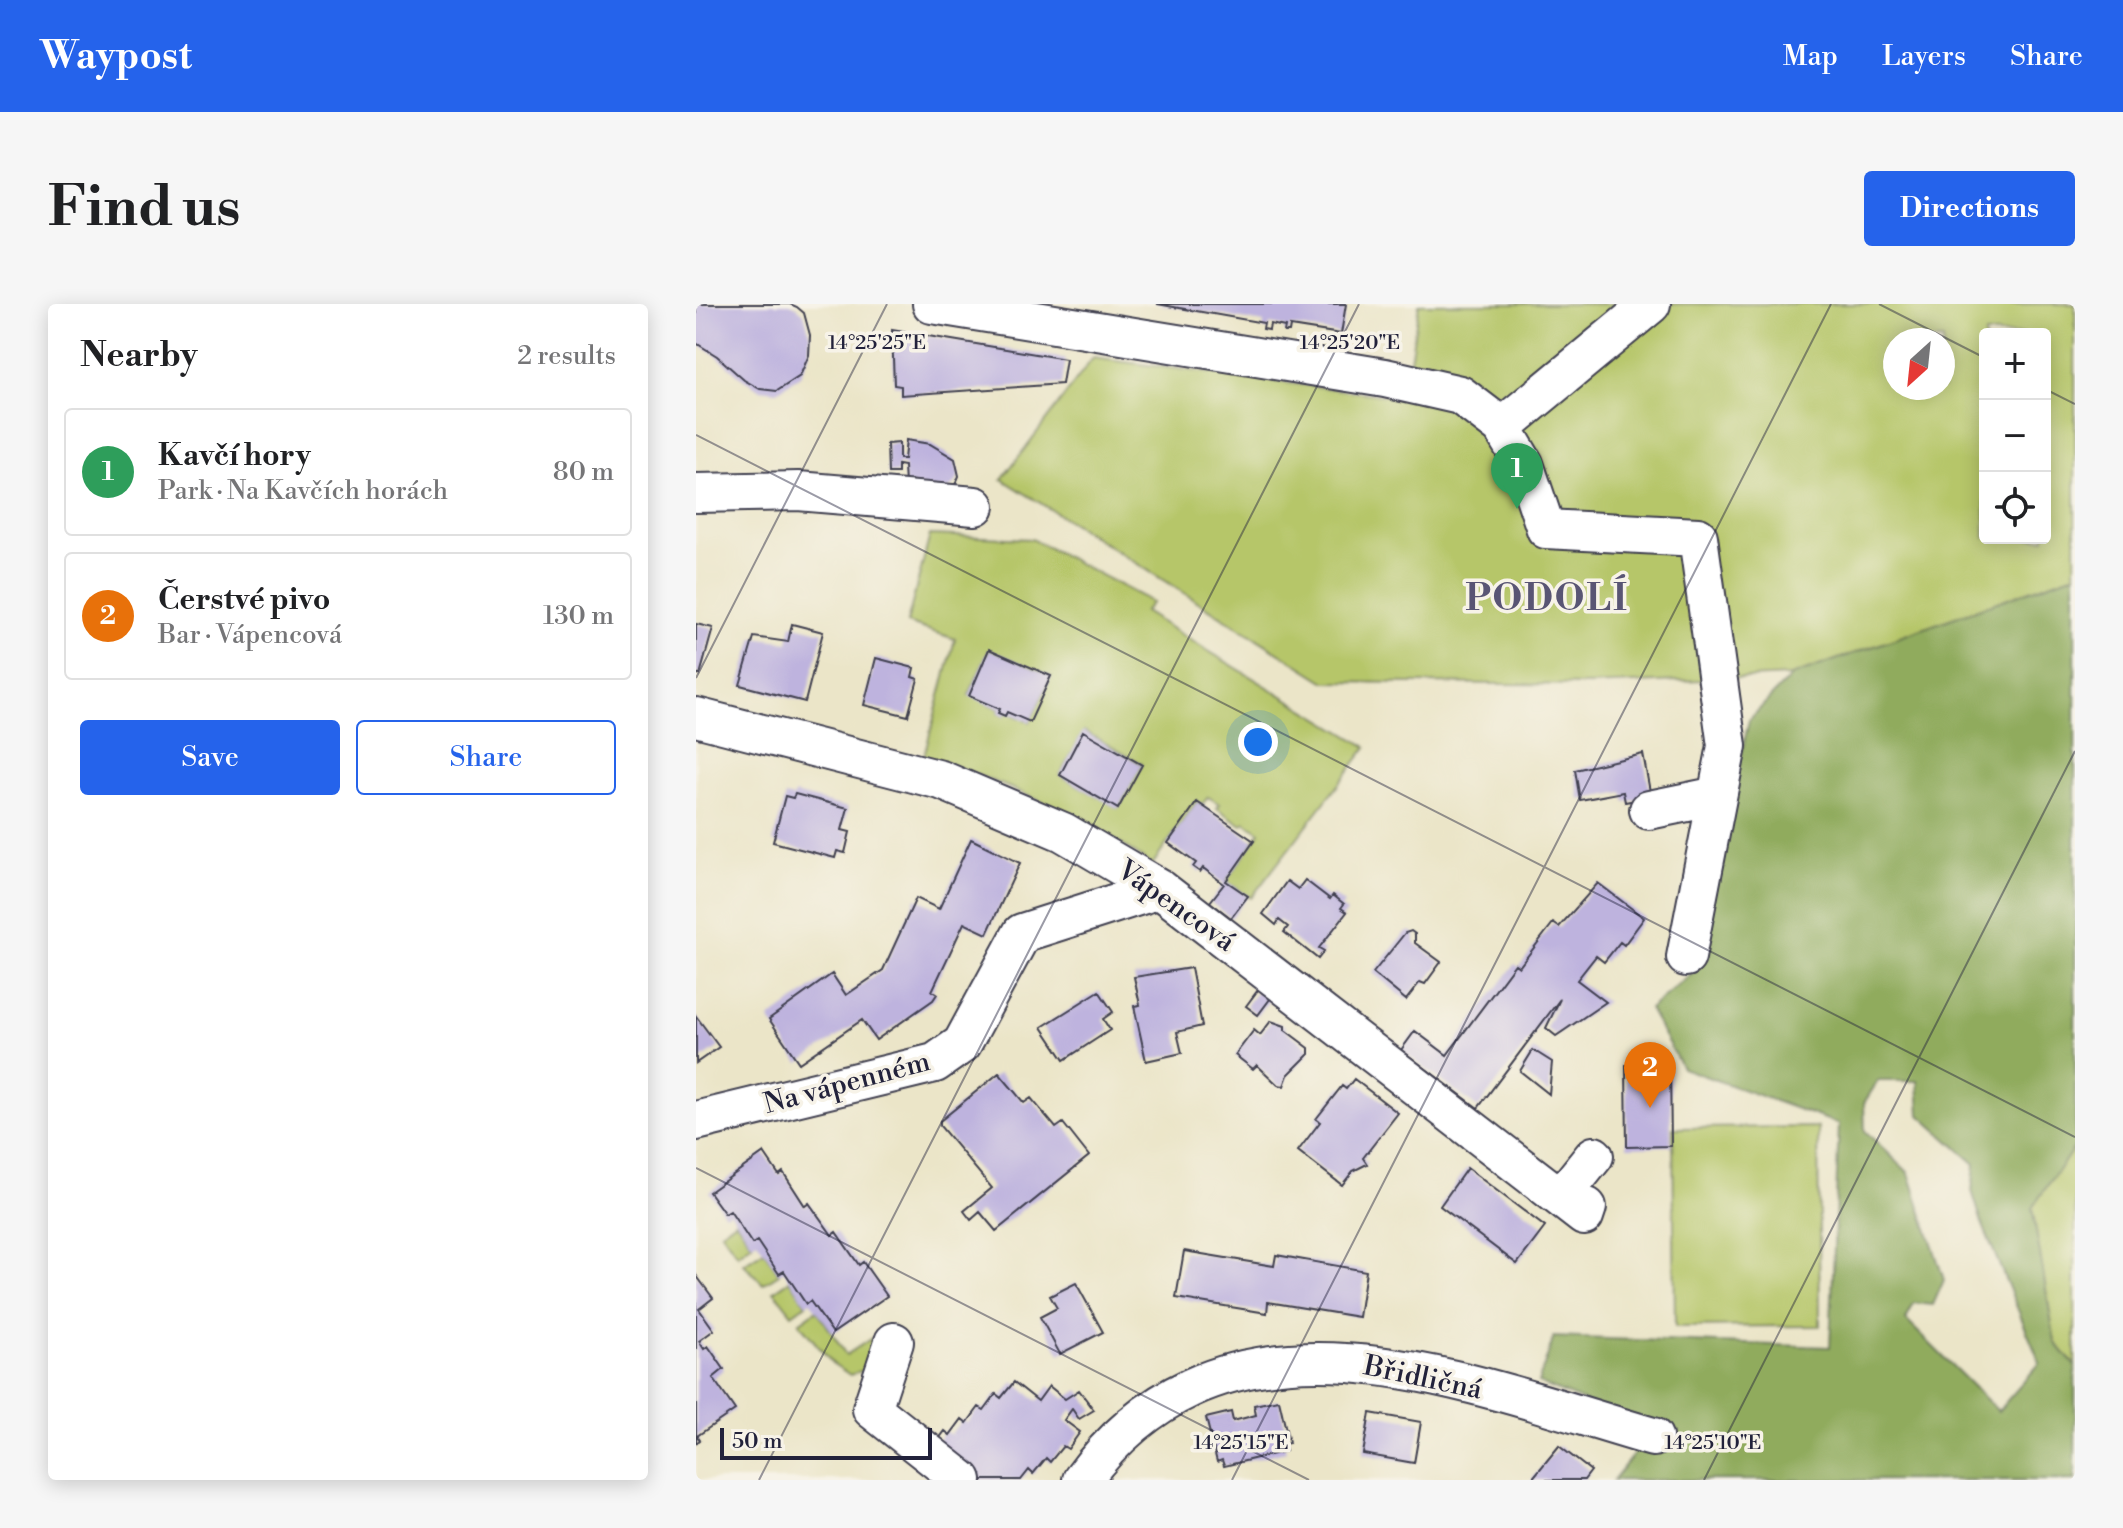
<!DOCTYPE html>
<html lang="en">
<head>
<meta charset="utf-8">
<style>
  :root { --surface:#fff; --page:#f6f6f6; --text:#202124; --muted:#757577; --line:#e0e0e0; --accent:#2563eb }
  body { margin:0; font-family:"Libre Bodoni",serif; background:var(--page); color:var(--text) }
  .controls { position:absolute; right:24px; top:24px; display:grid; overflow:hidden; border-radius:8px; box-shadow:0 4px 20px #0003 }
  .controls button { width:72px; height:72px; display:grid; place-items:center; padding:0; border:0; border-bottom:2px solid var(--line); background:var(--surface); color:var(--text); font:40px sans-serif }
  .compass { position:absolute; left:1187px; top:24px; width:72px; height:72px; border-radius:50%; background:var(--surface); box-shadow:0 4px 20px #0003; rotate:207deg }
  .scale { position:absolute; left:24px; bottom:20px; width:212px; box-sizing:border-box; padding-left:8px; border:4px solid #22223b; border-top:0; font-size:22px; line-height:28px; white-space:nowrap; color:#22223b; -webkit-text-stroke:6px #f7f3e8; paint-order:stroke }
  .you { position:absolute; left:562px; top:438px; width:28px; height:28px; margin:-20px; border:6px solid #fff; border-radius:50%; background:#1a73e8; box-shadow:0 0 0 12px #1a73e833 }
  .badge { display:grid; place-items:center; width:52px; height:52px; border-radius:50%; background:var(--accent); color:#fff; font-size:26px; font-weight:700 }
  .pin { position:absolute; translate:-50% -66px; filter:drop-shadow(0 2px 4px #0008) }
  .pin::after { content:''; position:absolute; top:42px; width:28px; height:24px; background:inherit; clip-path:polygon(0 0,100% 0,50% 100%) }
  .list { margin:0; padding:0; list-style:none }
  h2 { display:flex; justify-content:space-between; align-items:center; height:104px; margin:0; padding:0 32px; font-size:34px }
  h2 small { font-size:26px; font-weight:400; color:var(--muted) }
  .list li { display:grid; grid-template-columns:52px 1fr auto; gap:24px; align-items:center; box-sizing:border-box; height:128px; margin:0 16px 16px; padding:0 16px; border:2px solid var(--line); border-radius:8px }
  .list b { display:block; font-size:30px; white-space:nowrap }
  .list p { margin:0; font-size:26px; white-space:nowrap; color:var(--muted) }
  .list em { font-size:26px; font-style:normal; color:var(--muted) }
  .actions { display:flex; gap:16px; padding:24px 32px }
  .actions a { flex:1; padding:18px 0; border:2px solid var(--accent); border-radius:8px; text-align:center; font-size:28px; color:var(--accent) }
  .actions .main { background:var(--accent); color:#fff }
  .icon { flex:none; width:44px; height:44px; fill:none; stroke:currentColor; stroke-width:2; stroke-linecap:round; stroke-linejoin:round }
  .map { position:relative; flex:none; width:1379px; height:1176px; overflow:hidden; border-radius:8px }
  header { display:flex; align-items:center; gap:48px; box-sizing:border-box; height:112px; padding:0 40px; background:var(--accent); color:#fff }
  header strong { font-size:38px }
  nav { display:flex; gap:44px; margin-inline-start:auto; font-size:28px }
  .intro { display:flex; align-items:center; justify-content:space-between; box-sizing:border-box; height:192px; padding:0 48px }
  h1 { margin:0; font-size:56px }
  .button { padding:20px 36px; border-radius:8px; background:var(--accent); color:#fff; font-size:28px; font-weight:700 }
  main { display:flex; gap:48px; padding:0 48px }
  aside { flex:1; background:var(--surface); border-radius:8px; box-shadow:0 4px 20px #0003 }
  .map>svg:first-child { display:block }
</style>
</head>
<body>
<header>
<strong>Waypost</strong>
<nav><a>Map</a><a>Layers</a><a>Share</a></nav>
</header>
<div class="intro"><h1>Find us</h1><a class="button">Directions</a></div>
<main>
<aside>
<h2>Nearby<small>2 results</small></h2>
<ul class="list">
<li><span class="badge" style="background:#2e9e5b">1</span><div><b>Kavčí hory</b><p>Park · Na Kavčích horách</p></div><em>80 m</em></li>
<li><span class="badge" style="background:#e8710a">2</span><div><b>Čerstvé pivo</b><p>Bar · Vápencová</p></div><em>130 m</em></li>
</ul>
<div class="actions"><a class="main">Save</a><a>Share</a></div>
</aside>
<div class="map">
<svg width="1379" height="1176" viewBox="0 0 1379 1176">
  <rect width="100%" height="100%" fill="#f7f3e8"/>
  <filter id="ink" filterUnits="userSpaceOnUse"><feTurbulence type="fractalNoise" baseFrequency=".0125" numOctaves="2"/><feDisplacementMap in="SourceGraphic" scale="16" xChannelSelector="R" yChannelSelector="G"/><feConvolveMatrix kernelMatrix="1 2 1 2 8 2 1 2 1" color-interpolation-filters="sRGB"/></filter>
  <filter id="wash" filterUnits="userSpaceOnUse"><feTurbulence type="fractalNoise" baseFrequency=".006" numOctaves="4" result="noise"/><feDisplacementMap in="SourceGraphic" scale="32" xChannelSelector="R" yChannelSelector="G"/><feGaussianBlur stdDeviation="1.8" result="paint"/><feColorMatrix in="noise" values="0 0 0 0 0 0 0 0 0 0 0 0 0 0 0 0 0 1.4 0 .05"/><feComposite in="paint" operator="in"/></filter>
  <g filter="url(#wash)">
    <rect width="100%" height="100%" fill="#ebe5c8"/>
    <path fill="#b6c669" stroke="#6c7452" stroke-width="2" fill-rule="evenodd" d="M723 0H1379V270L1095 372 894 381 630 378 306 175 397 54 708 94ZM1289 30H1349V234H1289ZM1199 36H1247V84H1199Z
      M234 231 336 235 456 298 448 308 671 443 555 594 530 577 564 528 549 518 546 521 521 504 524 500 512 493 506 501 501 498 456 561C386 510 310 480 228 452L259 335 211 319ZM293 346 355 372 334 418 311 408 308 412 302 409 304 405 273 391ZM388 427 446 460 422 504 364 471Z
      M1122 823 1124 1022 979 1023 977 824Z
      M1379 842V1062L1359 1038 1336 904Z
      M40 917 56 940 42 951 25 928Z
      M68 947 83 970 67 980 48 960Z
      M94 976 110 1000 96 1010 78 987Z
      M121 1006 150 1051 176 1034 184 1038 171 1065 154 1071 136 1059 103 1019Z"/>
    <path fill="#90ab5d" stroke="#59664c" stroke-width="2" fill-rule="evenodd" d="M1379 270V842L1336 904 1359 1038 1379 1062V1176H917L938 1150 935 1116 842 1079 858 1033 1134 1043 1143 820 986 764 953 705 997 669 1053 416 1095 372ZM1182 777H1222L1224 811 1279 860 1276 887 1286 919 1344 1059 1302 1107 1210 1016 1218 999 1237 1001 1248 976 1213 869 1169 827 1168 799Z"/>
    <g id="blocks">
      <path fill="#beb3de" d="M0 0H94L101 3 108 9 114 31 113 51 104 72 81 87 64 85 48 76 21 52 0 39Z
        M461 0H650L645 30 594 22 593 28H588L589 23 574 20 573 26 567 25 568 19Z
        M196 26 370 55 366 80 205 91V82L198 81Z
        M210 136 234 140 259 155 263 172 260 179 251 186 209 181 208 162 202 161V169H192L191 140 203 139V155H208Z
        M0 320 17 324 4 371 0 369Z
        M96 320 127 328 109 398 44 381 58 333 92 338Z
        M293 345 355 372 334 418 311 408 309 412 302 409 304 405 273 392Z
        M180 354 218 364 216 373 222 375 212 412 168 401Z
        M387 427 446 461 422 505 364 471Z
        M947 450 955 493 929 498 927 488 884 496 879 466Z
        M99 490 152 504 146 526 154 528 149 549 141 547 139 554 77 538 89 492 97 494Z
        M501 498 558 537 530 577 552 592 535 614 514 598 528 580 507 564 504 568 497 563 500 559 472 539Z
        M275 535 324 559 291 630 268 619 236 687 241 690 237 696 180 736 166 716 103 759 73 715 136 670 150 691 187 666 220 594 243 605Z
        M609 576 634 595 637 591 648 600 645 604 651 608 623 644 628 647 622 655 588 628 592 623 583 616 580 621 567 610 591 577 602 585Z
        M902 579 948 614 928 641 924 638 908 658 900 652 881 676 910 698 860 732 850 724 864 695 782 804 705 746 719 727 751 751 819 660 823 663 857 619 863 623Z
        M715 627 719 630V639L745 658 729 680 724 678 710 696 677 669 709 629Z
        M495 664 506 722 481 728 486 749 450 757 438 702 444 701 438 673Z
        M565 682 577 691 562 711 550 702Z
        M403 687 417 708 407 715 414 726 368 756 346 723Z
        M0 712 23 743 0 759Z
        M575 717 589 722V726L613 744V750L592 771 588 782 582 781 561 761 557 765 539 751 558 726 564 731Z
        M837 746 856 758 853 790 824 767Z
        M974 758 975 842 931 843 930 761Z
        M303 769 328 799 335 794 360 824 367 819 393 852 300 927 284 908 275 916 268 907 296 884 244 822V817Z
        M658 775 702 809 667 854 671 860 657 867 646 881 602 847 624 818 620 815 646 782 650 785Z
        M68 849 83 871 87 868 109 902 113 899 136 931 140 928 163 961 167 958 191 992 137 1029 114 997 110 1000 88 967 83 970 61 937 56 940 34 907 29 910 13 888Z
        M771 864 849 923 821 960 744 902Z
        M488 947 578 962 580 951 670 967 663 1013 572 998 571 1009 480 994Z
        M0 971 17 994 3 1005 18 1026 3 1037 8 1045 12 1042 28 1065 17 1074 39 1106 1 1132 4 1136 0 1139Z
        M380 979 407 1028 364 1050 344 1013 361 1004 354 992Z
        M318 1078 342 1097 353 1082 369 1095 383 1086 398 1106 383 1115 376 1105 368 1116 384 1128 372 1145 367 1142 354 1158 350 1154 337 1170 333 1166 325 1176H278L236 1144 249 1127 254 1131 266 1115 271 1119 283 1103 288 1106 300 1090 305 1094Z
        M583 1096 593 1139 588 1140 590 1147 528 1162 526 1156 521 1158 510 1114 535 1108 537 1117 560 1111 558 1101Z
        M674 1109 725 1118 718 1159 667 1150Z
        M863 1142 895 1167 888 1176H835Z"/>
    </g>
  </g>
  <g filter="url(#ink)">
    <use href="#blocks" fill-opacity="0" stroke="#403f50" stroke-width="2"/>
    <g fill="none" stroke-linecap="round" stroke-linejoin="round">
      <defs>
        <path id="minor" d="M236 0 689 74 764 91 806 123 828 160 850 225 1002 233 1031 442 990 653
          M806 123 955 0
          M0 189 102 187 279 202
          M0 413 245 476 367 528 464 585 888 912 891 903
          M953 506 1021 492
          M0 817 239 759 266 740 326 629 464 585
          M865 893 898 852
          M198 1038 176 1105 266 1176
          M386 1176C530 977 766 1078 957 1133"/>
      </defs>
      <use href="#minor" stroke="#403f50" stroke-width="42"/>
      <use href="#minor" stroke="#fff" stroke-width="38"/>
    </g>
  </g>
  <path fill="none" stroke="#22223b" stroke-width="2" stroke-opacity="0.45" d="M1183 0 1289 54M1349 85 1379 100M0 131 1379 833M0 374 191 0M0 864 613 1176M63 1176 663 0M536 1176 1135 0M1008 1176 1379 447"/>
  <g text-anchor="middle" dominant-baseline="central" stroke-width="7" stroke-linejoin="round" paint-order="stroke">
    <g font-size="28" fill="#22223b" stroke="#f7f3e8">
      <text transform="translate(480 602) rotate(35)">Vápencová</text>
      <text transform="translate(151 779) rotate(-15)">Na vápenném</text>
      <text transform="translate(727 1074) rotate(12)">Břidličná</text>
    </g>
    <g font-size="36" font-weight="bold" letter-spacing="2" fill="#595574" stroke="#f7f3e8">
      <text x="851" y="295">PODOLÍ</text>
    </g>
  </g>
  <g font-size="20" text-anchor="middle" fill="#22223b" stroke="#f7f3e8" stroke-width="7" stroke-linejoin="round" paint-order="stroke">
    <text x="181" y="45">14°25'25"E</text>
    <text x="654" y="45">14°25'20"E</text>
    <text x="545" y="1145">14°25'15"E</text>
    <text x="1017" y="1145">14°25'10"E</text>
  </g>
</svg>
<div class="controls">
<button>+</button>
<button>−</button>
<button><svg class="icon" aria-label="locate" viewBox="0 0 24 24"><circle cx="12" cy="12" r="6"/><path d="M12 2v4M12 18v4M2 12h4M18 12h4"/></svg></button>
</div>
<svg class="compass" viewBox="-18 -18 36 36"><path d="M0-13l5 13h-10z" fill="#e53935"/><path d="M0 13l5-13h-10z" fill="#757577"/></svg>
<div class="scale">50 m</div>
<div class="you"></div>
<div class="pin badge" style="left:821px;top:205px;background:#2e9e5b">1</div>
<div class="pin badge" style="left:954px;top:804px;background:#e8710a">2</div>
</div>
</main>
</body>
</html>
